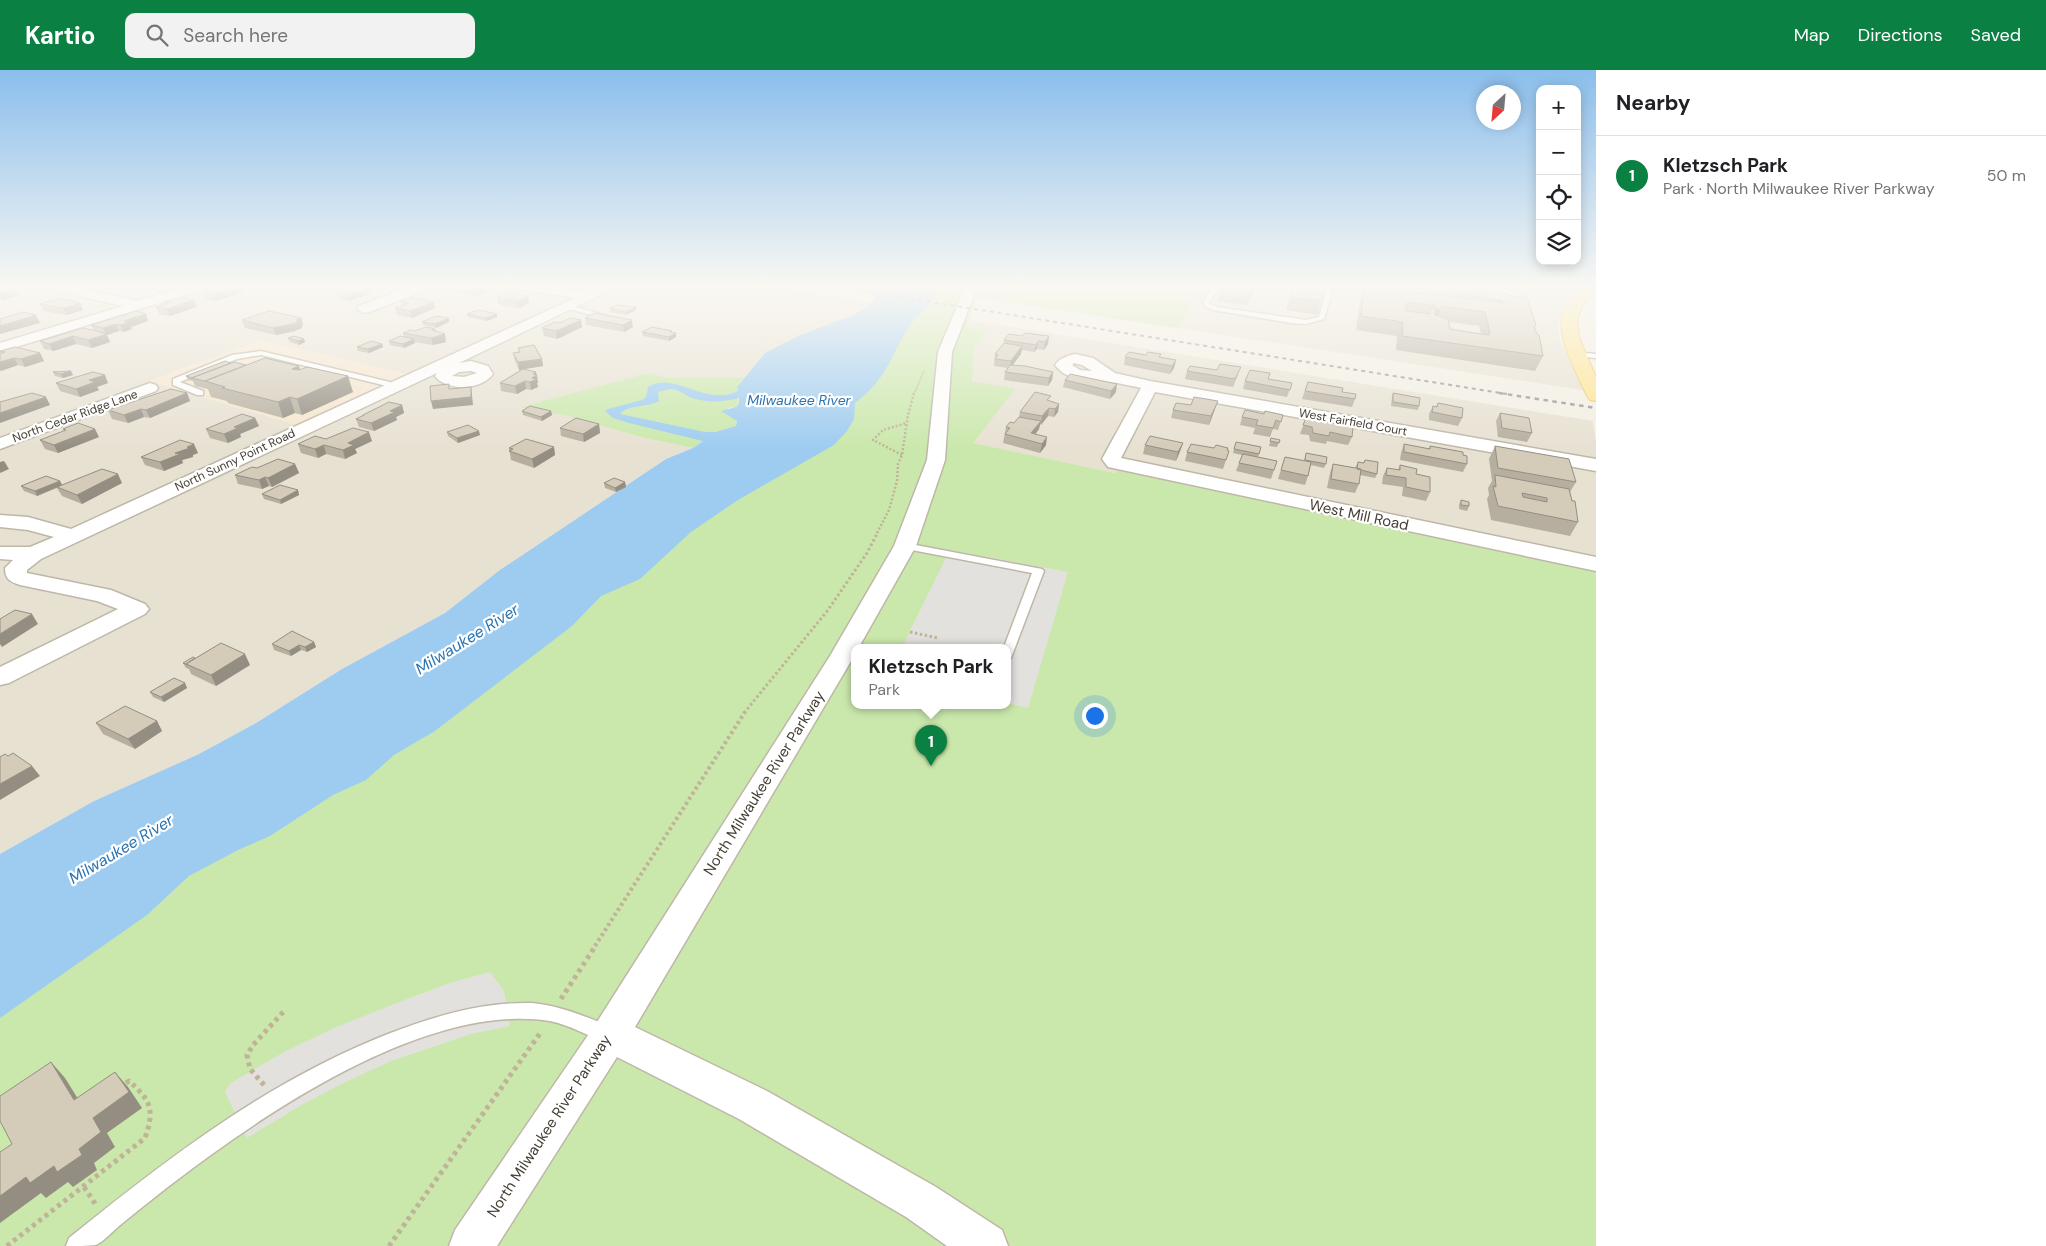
<!DOCTYPE html>
<html lang="en">
<head>
<meta charset="utf-8">
<style>
  :root { --surface:#fff; --page:#f2f2f2; --text:#202124; --muted:#757577; --line:#e0e0e0; --accent:#0b8043 }
  body { margin:0; font-family:"DM Sans",sans-serif; background:var(--page); color:var(--text) }
  .controls { position:absolute; right:15px; top:15px; display:grid; overflow:hidden; border-radius:10px; box-shadow:0 2px 12px #0003 }
  .controls button { width:45px; height:45px; display:grid; place-items:center; padding:0; border:0; border-bottom:1px solid var(--line); background:var(--surface); color:var(--text); font:25px sans-serif }
  .compass { position:absolute; left:1476px; top:15px; width:45px; height:45px; border-radius:50%; background:var(--surface); box-shadow:0 2px 12px #0003; rotate:206deg }
  .you { position:absolute; left:1094px; top:645px; width:18px; height:18px; margin:-12px; border:4px solid #fff; border-radius:50%; background:#1a73e8; box-shadow:0 0 0 8px #1a73e833 }
  .badge { display:grid; place-items:center; width:32px; height:32px; border-radius:50%; background:var(--accent); color:#fff; font-size:16px; font-weight:700 }
  .pin { position:absolute; translate:-50% -41px; filter:drop-shadow(0 1px 2px #0008) }
  .pin::after { content:''; position:absolute; top:26px; width:18px; height:15px; background:inherit; clip-path:polygon(0 0,100% 0,50% 100%) }
  .popup { position:absolute; left:851px; top:574px; width:160px; height:65px; box-sizing:border-box; display:grid; place-content:center; border-radius:10px; background:var(--surface); filter:drop-shadow(0 1px 4px #0005); font-size:16px; white-space:nowrap; color:var(--muted) }
  .popup b { font-size:19px; color:var(--text) }
  .popup::after { content:''; position:absolute; left:50%; top:100%; margin-left:-10px; border:10px solid transparent; border-top-color:var(--surface) }
  .list { margin:0; padding:0; list-style:none }
  h2 { display:flex; justify-content:space-between; align-items:center; height:65px; margin:0; padding:0 20px; font-size:21px }
  h2 small { font-size:16px; font-weight:400; color:var(--muted) }
  .list li { display:grid; grid-template-columns:32px 1fr auto; gap:15px; align-items:center; box-sizing:border-box; height:80px; padding:0 20px; border-top:1px solid var(--line) }
  .list b { display:block; font-size:19px; white-space:nowrap }
  .list p { margin:0; font-size:16px; white-space:nowrap; color:var(--muted) }
  .list em { font-size:16px; font-style:normal; color:var(--muted) }
  .icon { flex:none; width:28px; height:28px; fill:none; stroke:currentColor; stroke-width:2; stroke-linecap:round; stroke-linejoin:round }
  .map { position:relative; flex:none; width:1596px; height:1176px; overflow:hidden }
  header { display:flex; align-items:center; gap:30px; box-sizing:border-box; height:70px; padding:0 25px; background:var(--accent); color:#fff }
  header strong { font-size:24px }
  nav { display:flex; gap:28px; margin-inline-start:auto; font-size:18px }
  .search { width:350px; height:45px; background:var(--page); display:flex; align-items:center; gap:12px; box-sizing:border-box; padding:0 18px; border-radius:10px; color:var(--muted); font-size:19px }
  main { display:flex }
  aside { flex:1; background:var(--surface) }
  .map>svg:first-child { display:block }
</style>
</head>
<body>
<header>
<strong>Kartio</strong>
<div class="search"><svg class="icon" aria-label="search" viewBox="0 0 24 24"><circle cx="10" cy="10" r="6"/><path d="M15 15l6 6"/></svg>Search here</div>
<nav><a>Map</a><a>Directions</a><a>Saved</a></nav>
</header>
<main>
<div class="map">
<svg width="1596" height="1176" viewBox="0 0 1596 1176">
  <rect width="100%" height="100%" fill="#f3efe4"/>
  <path fill="#e7e1d2" d="M0 215H766L871 232 853 245 765 283 744 308H667L649 304 544 343 557 342 573 346 581 350 645 368 693 378 666 389 501 500 445 543 342 599 256 653 199 684 94 731 0 784Z
    M1203 215H1580L1561 243 1558 256 1560 270 1583 320 1178 258Z
    M969 250 1593 351 1596 372V488L1132 391 1126 388 1106 393 1117 400 1115 403 972 373 1014 320 972 311 975 276 986 261 967 257Z"/>
  <path fill="#f6e6ce" d="M260 270 417 306 306 358 148 311Z"/>
  <path fill="#cae8ac" fill-rule="evenodd" d="M910 215H1203L1178 258 977 228 967 257 987 261 975 276 972 311 1015 319 973 373 1115 403 1117 400 1596 501V1176H0V857L460 584ZM855 577H1007V635H855Z
    M649 303 667 308H744L737 317 739 334 736 337 728 338 737 351 736 356 715 362 693 378 645 368 581 350C568 344 558 344 545 343 537 342 528 339 521 337Z"/>
  <path fill="#e3e1dd" d="M950 480 1068 502 1028 638 1007 633V577H902Z
    M490 902 504 921 510 956 471 964 391 991 343 1013 298 1037 247 1068 225 1022 231 1013 286 981 334 958 412 927 453 912Z"/>
  <path fill="#9eccf1" fill-rule="evenodd" d="M883 215H937C935 233 921 241 911 254 899 270 892 292 880 308 872 318 864 326 855 333L854 349 847 361 834 375 738 430 691 462 640 509 601 526 572 556 435 661 394 685 366 710 333 725 270 766 238 780 189 806 147 845 0 948V784L94 731 199 684 256 653 342 599 445 543 500 500 666 389 693 378 703 371 629 353 613 348 605 341 608 339 642 330 646 327 648 317C672 300 706 337 738 321L737 317 765 283 801 265 853 245 868 236 874 229V220ZM670 319C679 319 684 325 692 328 707 333 723 332 739 328V334L736 337 721 341 737 351 736 356 715 362H705L620 344C629 334 647 338 659 331L658 322Z"/>
  <g fill="none" stroke-linecap="round" stroke-linejoin="round">
    <defs>
      <path id="lane" d="M1216 215H1223L1209 231 1210 234 1217 237 1306 250 1319 247 1328 215H1334L1324 249 1306 254 1291 253 1213 240 1205 236 1203 231Z
        M1462 215C1481 215 1506 215 1522 226L1519 231 1504 232V230L1515 227 1506 223Z
        M568 235 611 247 612 248 609 250 566 238V236Z
        M261 281 398 314 399 316 395 318 261 285 237 289 180 312 203 321V325H197L173 315V309L232 285Z
        M1574 282 1596 284V288L1574 286Z
        M905 473 1042 499 1044 501 1011 588 1007 589V577H1004L1032 503 901 478 900 476 901 474Z
        M532 933C562 936 586 947 614 958L616 964 614 970 607 973C588 966 570 955 550 951 427 932 266 1042 173 1113 155 1127 137 1141 119 1156 112 1162 104 1171 96 1175 89 1176 74 1176 66 1176L69 1168C168 1088 268 1011 388 964 435 946 481 932 532 933Z"/>
      <path id="street" d="M42 215H66L137 231 190 215H210L208 218 0 282V273L123 236 44 218Z
        M415 215H433L431 218 369 242 364 243 357 239 359 236Z
        M513 215H542L588 223 604 215H621L459 293 471 291 488 296 493 304C482 320 447 322 435 306L437 303 41 489 27 500V503L111 520 145 534 149 539 145 544 9 613 0 615V597L118 539 97 531 20 515C10 512 5 509 5 498L13 490 0 489V477H30L54 467 28 460 0 457V445L28 447 71 459 575 228 519 219ZM471 301 477 303 464 307 452 306 459 302Z
        M966 215H978L952 282 945 390 916 476 859 577H855L854 586 635 957 767 1021 936 1117 1002 1160 1008 1176H947L906 1147 739 1049 617 987 497 1176H449L455 1160 597 952 830 586 894 476 927 390 938 282Z
        M1075 284 1093 288 1115 303 1150 311 1596 389V401L1155 322 1121 388 1596 487V501L1108 397 1102 389 1141 318C1131 316 1120 313 1110 312 1091 309 1068 313 1055 295 1060 288 1067 286 1075 284ZM1074 293 1082 295 1092 301 1080 300 1072 295Z
        M150 313 156 315 158 318 156 321 0 379V368Z"/>
      <path id="primary" d="M1584 215H1596V219L1582 236 1577 251 1579 268 1596 307V331L1590 330 1587 326C1578 305 1555 266 1563 244 1568 233 1577 224 1584 215Z"/>
    </defs>
    <use href="#lane" stroke="#beb7a7" stroke-width="3"/>
    <use href="#street" stroke="#beb7a7" stroke-width="3"/>
    <use href="#primary" stroke="#e6c35f" stroke-width="2"/>
    <path stroke="#c0b398" stroke-width="2" stroke-dasharray="1 1" stroke-linecap="butt" d="M914 324 924 301"/>
    <path stroke="#c0b398" stroke-width="2.5" stroke-dasharray="2 2" stroke-linecap="butt" d="M902 385 873 370 883 360 907 353
      M877 463 889 440 897 411 898 394 902 385 908 345 914 323"/>
    <path stroke="#c0b398" stroke-width="3" stroke-dasharray="2.5 2.5" stroke-linecap="butt" d="M910 562 938 568
      M903 575 915 577
      M744 643 828 540 867 483 878 462"/>
    <path stroke="#c0b398" stroke-width="4" stroke-dasharray="3 3" stroke-linecap="butt" d="M595 876 745 642"/>
    <path stroke="#c0b398" stroke-width="5" stroke-dasharray="4 4" stroke-linecap="butt" d="M561 929 596 875
      M264 1015 250 999 247 985 253 975 285 940
      M84 1117 96 1135
      M7 1176 145 1068C155 1039 151 1031 129 1011L123 1015
      M389 1176 541 962"/>
    <use href="#lane" fill="#fff" fill-rule="evenodd"/>
    <use href="#street" fill="#fff" fill-rule="evenodd"/>
    <use href="#primary" fill="#ffe491" fill-rule="evenodd"/>
    <path stroke="#949494" stroke-width="2" stroke-dasharray="4 4" stroke-linecap="butt" d="M824 215 1507 324"/>
    <path stroke="#949494" stroke-width="2.5" stroke-dasharray="4.5 4.5" stroke-linecap="butt" d="M1499 323 1596 338"/>
  </g>
  <path fill="#b6af9f" fill-rule="evenodd" d="M0 215 9 216 11 218 18 226 3 230H0Z
    M123 215H159L160 218 148 221 124 217Z
    M447 215H483L485 222 476 226 448 221Z
    M1256 215 1247 235 1218 231 1221 218Z
    M1286 215H1328L1326 220H1324L1317 245 1286 240 1294 216Z
    M1367 215H1492L1493 220 1535 258 1543 286 1535 301 1396 280 1397 266 1356 260 1360 231 1364 218ZM1413 218 1425 221V223L1412 222ZM1449 252 1479 256 1481 264 1450 259Z
    M334 219 372 223 349 231 341 229 340 227 336 226Z
    M202 222H244L215 231 205 229Z
    M500 224 528 226 529 233 519 238 501 235 500 234 498 233 497 227 500 225Z
    M194 230 197 237 170 246 159 244 156 237 165 234 164 232Z
    M401 231 435 238 412 248 397 245 395 238 402 235Z
    M40 234 83 240 67 245 43 241Z
    M610 239 636 240 626 245 610 242Z
    M594 243 633 257 624 262 586 255 585 248Z
    M146 244 148 251 131 257 132 259 124 262 119 261 107 265 110 272 92 278 76 274 53 281 44 279 40 271 94 261 91 255Z
    M467 244 497 247 487 251 468 247Z
    M301 248 303 255 302 256V258L295 261 276 265 245 258 242 250Z
    M449 248V252L436 258 423 255 422 252Z
    M581 250 582 257 557 269 544 266 542 258 559 253Z
    M435 259 436 261 446 272 433 275 415 272V273L404 278 390 275 389 271 404 267 403 263Z
    M672 261V262L676 263V267L669 271 643 266 642 262Z
    M1022 266H1049L1048 274 1044 280 1037 279 1034 282 1022 280 1021 284 1012 295 1053 302 1052 310 1048 316 1004 310 1005 302 1008 298 994 296 995 284 1004 274V270Z
    M288 268 304 269 305 272 299 275 290 272Z
    M382 274 383 277 369 283 358 281 357 277Z
    M518 278 542 289 543 296 523 299 537 305 538 313H537L538 317 531 320 526 319 517 324 501 321 500 313 522 299 519 300 515 291 513 283H519Z
    M0 281 40 283 44 291 25 297 18 295 1 301H0V284L1 283Z
    M1161 284 1160 287 1176 290 1174 298 1170 304 1124 295 1125 287Z
    M231 293 246 295 300 300 353 322 302 345 295 343 283 348 228 333 227 331 211 327 208 319 195 316 193 311 188 310 186 306Z
    M1217 300 1238 305 1233 317 1185 309 1187 301Z
    M53 302 73 305 63 308 55 306Z
    M1268 309 1292 313 1287 327 1243 319 1245 311Z
    M1065 310 1116 322 1110 329 1063 317Z
    M1308 312 1342 322 1355 329 1352 337 1302 329Z
    M56 313H108L97 317 99 320 80 327 60 321Z
    M187 323 190 331 150 348 144 347 128 353 112 349 108 340Z
    M1393 323 1419 336 1418 340 1391 336 1392 327Z
    M1050 331 1059 334 1058 342 1054 347 1048 346 1041 355 1040 354 1039 359 1035 364 1046 375 1040 383 1003 373 1006 357 1014 353 1019 347 1020 342Z
    M1218 331 1209 355 1171 348 1173 340 1191 335Z
    M1438 333 1462 348 1458 356 1429 350V344L1433 336 1436 337Z
    M402 335 404 343 396 347 397 350 374 361 359 357 356 349 363 346V345Z
    M522 341H551L552 345 542 351 523 345Z
    M1500 343 1532 363 1527 372 1498 367 1496 351Z
    M1264 344 1283 345 1278 360 1273 359 1270 367 1253 364 1255 358 1240 355 1242 347Z
    M255 348 259 356 240 364 241 367 228 373 210 368 206 359Z
    M1306 348 1352 367 1348 375 1327 371 1326 374 1310 371 1309 365 1300 364Z
    M599 354 600 363 584 372 561 366 560 358Z
    M63 359 99 367 58 383 45 379 40 370 64 361Z
    M447 362 480 365 458 373 448 366Z
    M1271 368 1280 370 1277 377 1269 376Z
    M326 369 372 371 355 379 357 383 345 389 326 384 318 388 301 383 298 374Z
    M1236 372 1261 377 1258 387 1277 391 1271 409 1236 401 1242 385 1233 383Z
    M1183 373 1180 381 1176 391 1143 384 1145 375Z
    M1404 374 1429 379 1430 376 1467 394 1463 402 1400 390 1401 383Z
    M1495 376 1576 412 1570 422 1578 452 1570 466 1491 450 1487 429 1489 425 1488 418 1492 411 1489 389Z
    M554 377 555 385 534 398 511 390 509 378Z
    M1228 381H1229L1223 399 1185 391 1187 382Z
    M198 383 193 385V387L182 390 183 393 164 401 145 395 141 387Z
    M1306 383 1326 394 1324 398 1311 395 1308 406 1305 415 1278 409 1285 387 1304 391Z
    M1365 390 1377 404 1375 408 1360 405 1359 414 1355 423 1327 418 1330 403 1333 394 1355 398 1358 392 1364 393Z
    M295 394 299 403 272 417 269 416 262 419 238 414 235 405 257 398Z
    M1400 395 1416 404 1430 422 1426 431 1402 426 1403 417 1382 414 1383 406 1387 398 1398 400Z
    M60 411 62 415 122 413 82 434 62 426 57 418 37 426 24 421 21 416Z
    M625 412 626 417 616 422 605 418 604 413Z
    M298 420 299 425 281 434 264 429 262 424Z
    M1461 430 1469 436 1467 441 1459 439V435Z
    M314 572 316 577 307 582 301 580 291 586 274 580 272 574Z
    M195 588 250 595 216 616 191 604 189 599 186 598 183 593Z
    M185 613 187 618 164 632 153 627 150 622Z
    M157 651 162 661 135 679 103 664 96 653Z"/>
  <path fill="#948e82" d="M146 215H159L160 218 148 221Z
    M242 215 244 222 215 231 212 224Z
    M484 215 485 222 476 226 475 219Z
    M1254 215H1256L1247 235 1251 222Z
    M9 216 12 220H15L18 226 3 230 0 223 5 217Z
    M370 217 372 223 349 231 347 224Z
    M528 226 529 233 519 238 518 231Z
    M194 230 197 237 170 246 167 239Z
    M434 232 435 238 412 248 410 241Z
    M80 233 83 240 67 245 63 238Z
    M636 237V240L626 245V242Z
    M1441 239 1435 253 1430 254 1436 240Z
    M146 244 148 251 131 257 132 259 124 262 120 255 124 251Z
    M497 244V247L487 251 486 248Z
    M36 245 40 253 0 264V256Z
    M301 248 303 255 302 256V258L295 261 276 265 273 258Z
    M449 248V252L436 258 435 254Z
    M581 250 582 257 557 269 556 261Z
    M632 250 633 257 624 262 623 255Z
    M116 254 119 261 107 265 110 272 92 278 88 270 106 264 103 258Z
    M435 259 437 266 445 264 446 272 433 275 431 268 432 260Z
    M676 263V267L669 271V267Z
    M73 266 76 274 53 281 49 274Z
    M1049 266 1048 274 1044 280 1045 272Z
    M304 269 305 272 299 275 298 271Z
    M414 269 415 273 404 278 403 274Z
    M1038 271 1037 279 1034 282 1036 275Z
    M382 274 383 277 369 283 368 279Z
    M1022 276 1021 284 1010 299 1011 291Z
    M40 283 44 291 25 297 21 289Z
    M14 288 18 295 1 301 0 299V292Z
    M542 289 543 296 519 300 518 292Z
    M1176 290 1174 298 1170 304 1172 296Z
    M299 296 304 311 292 299Z
    M71 301 73 305 63 308 61 304Z
    M536 302 538 313H537L538 317 531 320 530 312 533 304Z
    M1053 302 1052 310 1048 316 1049 308Z
    M105 305 108 313 97 317 99 320 80 327 76 319 89 310Z
    M348 306 353 322 302 345 297 329Z
    M525 311 526 319 517 324 515 316Z
    M1117 314 1116 322 1110 329 1111 321Z
    M471 317 472 325 473 335 433 339 431 331Z
    M187 323 190 331 150 348 146 340Z
    M46 327 50 335 0 353V343Z
    M290 327 295 343 283 348 278 332Z
    M1218 331 1209 355 1211 346Z
    M1059 334 1058 342 1054 347 1055 339Z
    M402 335 404 343 396 347 397 350 374 361 371 353 390 341Z
    M1049 338 1048 346 1041 355 1042 346Z
    M141 339 144 347 128 353 124 345Z
    M551 341 552 345 542 351 541 347Z
    M255 348 259 356 240 364 241 367 228 373 224 364 234 357Z
    M1041 351 1039 359 1030 372 1031 363Z
    M599 354 600 363 584 372 583 364Z
    M95 359 99 367 58 383 54 375Z
    M479 361 480 365 458 373 457 368Z
    M369 362 372 371 355 379 357 383 345 389 343 380 348 373Z
    M1047 367 1046 375 1040 383 1042 374Z
    M1183 373 1180 381 1176 391 1178 382Z
    M194 374 198 383 193 385V387L182 390 183 393 164 401 160 392 175 383Z
    M324 375 326 384 318 388 315 379Z
    M554 377 555 385 534 398 532 389Z
    M4 391 9 399 0 403V392Z
    M295 394 299 403 272 417 268 408Z
    M118 404 122 413 82 434 77 425Z
    M265 407 269 416 262 419 259 410Z
    M60 411 62 415 37 426 35 421Z
    M625 412 626 417 616 422 615 418Z
    M298 420 299 425 281 434 280 430Z
    M32 544 38 554 2 577 0 574V564Z
    M314 572 316 577 307 582 305 577Z
    M299 575 301 580 291 586 289 581Z
    M245 584 250 595 216 616 211 605Z
    M185 613 187 618 164 632 161 627Z
    M157 651 162 661 135 679 128 669Z
    M32 696 40 706 0 730V714Z
    M51 992 65 1008 88 1045 74 1030Z
    M115 1002 128 1017 142 1038 107 1063 115 1077 94 1093 97 1100 73 1117 68 1112 46 1128 41 1123 0 1153V1126L26 1107 79 1079Z"/>
  <path fill="#d4cbb9" stroke="#948e82" fill-rule="evenodd" d="M0 215 9 216 5 217 15 220 0 223Z
    M222 215H241L212 224 202 222Z
    M345 215H348L370 217 347 224 339 222 343 221 334 219Z
    M453 215H484L475 219Z
    M1222 215H1254L1251 222 1221 218Z
    M1294 215H1326L1321 231 1290 227Z
    M1370 215H1413L1412 222 1503 233 1502 231 1466 224 1441 215H1492L1493 220 1511 226 1527 228 1536 255 1534 257 1537 264 1539 265 1543 286 1402 266 1403 252 1361 246 1364 218 1366 216H1370ZM1408 232 1436 236V240L1441 239V236L1485 242 1490 263 1489 265 1480 264 1450 259 1448 249 1435 245V238L1430 239V244L1406 241V234Z
    M509 220 528 226 518 231 499 228 501 227H497L502 224H500Z
    M180 227 194 230 167 239 156 237 169 233 164 232Z
    M412 227 434 232 410 241 395 238 409 233 401 231Z
    M60 228 80 233 63 238 40 234Z
    M617 235 636 237 626 242 610 239Z
    M478 240 497 244 486 248 467 244Z
    M136 241 146 244 124 251 129 252 120 255 116 254 103 258 91 255Z
    M269 241 301 248 296 250 300 251 293 254 273 258 242 250Z
    M23 242 36 245 0 256V249Z
    M594 243 632 250 623 255 585 248Z
    M436 246 449 248 435 254 422 252Z
    M571 248 581 250 556 261 542 258 555 252 559 253Z
    M426 257 435 259 432 260 445 264 431 268 403 263 411 260 415 261Z
    M652 257 672 261 670 262 676 263 669 267 642 262Z
    M84 258 107 264 88 270 73 266 49 274 40 271Z
    M1025 263 1049 266 1045 272 1038 271 1036 275 1004 270 1009 264 1022 266Z
    M294 266 304 269 298 271 288 268Z
    M400 266 414 269 403 274 389 271Z
    M371 271 382 274 368 279 357 277Z
    M1004 273 1022 276 1011 291 995 289 998 285 995 284Z
    M534 275 542 289 518 292 513 283 520 282 518 278Z
    M15 277 40 283 21 289 14 288 0 292V284L5 282 0 281Z
    M1129 282 1146 285 1148 282 1161 284 1159 287 1176 290 1172 296 1125 287Z
    M265 288 299 296 292 299 299 300 307 297 348 306 297 329 290 327 278 332 222 318 225 317 205 311Z
    M225 291 231 293 192 308 186 306Z
    M234 292 246 295 205 311 191 308Z
    M1220 294 1241 297 1235 309 1187 301 1190 296 1217 300Z
    M1010 295 1025 296 1053 302 1049 308 1005 302Z
    M523 299 536 302 533 304 537 305 532 308 537 309 530 312 525 311 515 316 500 313Z
    M1250 300 1270 303 1268 309 1292 313 1290 320 1245 311Z
    M71 301 61 304 53 302Z
    M93 302 105 305 89 310 95 312 76 319 56 313Z
    M1070 304 1117 314 1111 321 1065 310Z
    M1308 312 1343 318 1342 322 1356 324 1355 329 1305 321Z
    M449 314V319L471 317V327L431 331 430 316Z
    M171 319 187 323 146 340 141 339 124 345 108 340Z
    M1035 322 1051 326 1047 330 1059 334 1055 339 1049 338 1042 346 1020 342Z
    M32 323 46 327 0 343V332Z
    M1393 323 1420 328 1419 336 1393 332Z
    M1194 327 1218 331 1211 346 1173 340 1176 333 1191 335Z
    M389 332 402 335 390 341 395 342 371 353 356 349 364 345H363Z
    M1438 333 1463 338 1462 348 1432 342 1433 336 1437 337Z
    M530 336 551 341 541 347 522 341Z
    M1245 340 1264 344 1265 341 1283 345 1281 352 1276 350 1273 358 1256 355 1258 350 1242 347Z
    M1500 343 1529 348 1532 363 1502 358Z
    M242 344 255 348 234 357 238 358 224 364 206 359Z
    M1019 347 1041 351 1031 363 1047 367 1042 374 1005 364 1010 358 1006 357 1010 352 1014 353Z
    M576 348 599 354 583 364 560 358Z
    M1306 348 1353 357 1352 367 1330 362 1329 366 1313 363 1312 357 1303 355Z
    M78 353 95 359 54 375 40 370 66 360 63 359Z
    M468 355 479 361 457 368 447 362Z
    M353 358 369 362 348 373 354 375 343 380 324 375 315 379 298 374 315 366 326 369Z
    M1150 366 1183 373 1178 382 1145 375Z
    M1271 368 1280 370 1279 373 1270 371Z
    M526 369 554 377 532 389 509 381 513 379 509 378Z
    M180 370 194 374 187 377 190 378 175 383 180 384 160 392 141 387Z
    M1236 372 1261 377 1259 384 1234 379Z
    M1191 374 1214 378 1216 375 1228 378 1227 380 1229 381 1226 390 1187 382Z
    M1404 374 1430 379V376L1463 382V385L1467 386V394L1404 382Z
    M1495 376 1569 389 1576 412 1498 398Z
    M1306 383 1327 387 1326 394 1305 390Z
    M1243 384 1277 391 1274 400 1239 393Z
    M1285 387 1311 392 1308 406 1281 400Z
    M278 389 295 394 268 408 265 407 259 410 235 405 252 397 257 398Z
    M1365 390 1378 392 1377 404 1357 399 1358 392 1364 393Z
    M1333 394 1361 399 1359 414 1331 409Z
    M1400 395 1417 399 1416 404 1430 407V422L1406 417V408L1386 405 1387 398 1400 400Z
    M102 399 118 404 77 425 57 417Z
    M1495 405 1569 419 1572 431H1575L1578 452 1498 436 1493 416 1496 417ZM1522 423 1547 428V432L1523 427Z
    M46 406 60 411 35 421 21 416Z
    M614 408 625 412 615 418 604 413Z
    M280 415 298 420 280 430 262 424Z
    M1461 430 1469 432V436L1461 435Z
    M15 540 32 544 0 564V549Z
    M292 561 314 572 305 577 299 575 289 581 272 574Z
    M221 573 245 584 211 605 186 594Z
    M193 587 195 588 186 594 188 595 183 593Z
    M174 608 185 613 161 627 150 622Z
    M125 636 157 651 128 669 96 653Z
    M13 683 32 696 0 714V687L5 684 8 686Z
    M51 992 74 1030 115 1002 129 1022 93 1048 101 1062 79 1079 82 1085 57 1102 54 1096 30 1113 26 1107 0 1126V1082L12 1074 0 1051V1026Z"/>
  <linearGradient id="sky" x2="0" y2="1"><stop stop-color="#8abeec"/><stop offset="0.57" stop-color="#faf8f3"/><stop offset="1" stop-color="#faf8f3" stop-opacity="0"/></linearGradient>
  <rect width="1596" height="380" fill="url(#sky)"/>
  <g text-anchor="middle" dominant-baseline="central" stroke-width="4.5" stroke-linejoin="round" paint-order="stroke">
    <g font-size="12" fill="#453f34" stroke="#fff">
      <text transform="translate(75 346) rotate(-20)">North Cedar Ridge Lane</text>
      <text transform="translate(1353 352) rotate(10)">West Fairfield Court</text>
      <text transform="translate(235 390) rotate(-25)">North Sunny Point Road</text>
    </g>
    <g font-size="14" font-style="italic" fill="#2b74b2" stroke="#fff">
      <text x="799" y="330">Milwaukee River</text>
    </g>
    <g font-size="15" fill="#453f34" stroke="#fff">
      <text transform="translate(1359 445) rotate(12)">West Mill Road</text>
      <text transform="translate(764 713) rotate(-58)">North Milwaukee River Parkway</text>
      <text transform="translate(549 1056) rotate(-57)">North Milwaukee River Parkway</text>
    </g>
    <g font-size="16" font-style="italic" fill="#2b74b2" stroke="#fff">
      <text transform="translate(467 569) rotate(-32)">Milwaukee River</text>
      <text transform="translate(121 779) rotate(-31)">Milwaukee River</text>
    </g>
  </g>
</svg>
<div class="controls">
<button>+</button>
<button>−</button>
<button><svg class="icon" aria-label="locate" viewBox="0 0 24 24"><circle cx="12" cy="12" r="6"/><path d="M12 2v4M12 18v4M2 12h4M18 12h4"/></svg></button>
<button><svg class="icon" aria-label="layers" viewBox="0 0 24 24"><path d="M12 4l9 5-9 5-9-5zM3 14l9 5 9-5"/></svg></button>
</div>
<svg class="compass" viewBox="-18 -18 36 36"><path d="M0-13l5 13h-10z" fill="#e53935"/><path d="M0 13l5-13h-10z" fill="#757577"/></svg>
<div class="you"></div>
<div class="pin badge" style="left:931px;top:696px">1</div>
<div class="popup"><b>Kletzsch Park</b>Park</div>
</div>
<aside>
<h2>Nearby<small></small></h2>
<ul class="list">
<li><span class="badge">1</span><div><b>Kletzsch Park</b><p>Park · North Milwaukee River Parkway</p></div><em>50 m</em></li>
</ul>
</aside>
</main>
</body>
</html>
